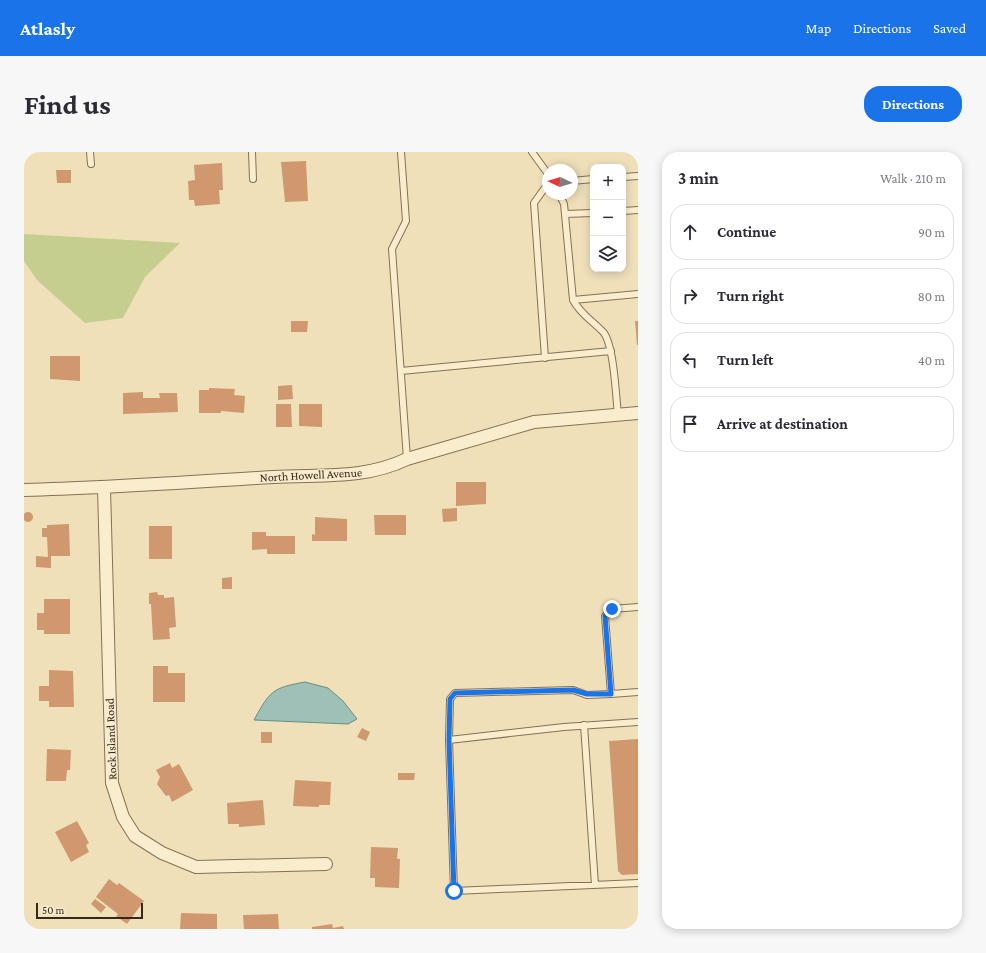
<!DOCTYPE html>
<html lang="en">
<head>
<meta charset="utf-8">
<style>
  :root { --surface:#fff; --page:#f7f7f7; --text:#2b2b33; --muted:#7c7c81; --line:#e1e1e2; --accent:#1a73e8 }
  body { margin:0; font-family:"Crimson Pro",serif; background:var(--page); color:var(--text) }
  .controls { position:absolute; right:12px; top:12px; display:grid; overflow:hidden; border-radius:8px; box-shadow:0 2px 10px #0003 }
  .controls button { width:36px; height:36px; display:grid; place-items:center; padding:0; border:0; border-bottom:1px solid var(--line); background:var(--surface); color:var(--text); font:20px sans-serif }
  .compass { position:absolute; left:518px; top:12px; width:36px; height:36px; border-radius:50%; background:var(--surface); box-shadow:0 2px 10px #0003; rotate:274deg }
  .scale { position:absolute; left:12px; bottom:10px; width:107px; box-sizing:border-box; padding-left:4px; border:2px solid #35271a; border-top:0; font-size:11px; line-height:14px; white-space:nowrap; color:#35271a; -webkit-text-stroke:3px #f6eaca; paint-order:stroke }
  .stop { position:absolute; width:12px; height:12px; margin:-9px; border:3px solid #1a73e8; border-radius:50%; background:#fff }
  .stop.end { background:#1a73e8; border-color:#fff; box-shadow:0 1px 4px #0008 }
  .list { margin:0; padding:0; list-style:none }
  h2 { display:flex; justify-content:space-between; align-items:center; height:52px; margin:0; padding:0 16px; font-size:17px }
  h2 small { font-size:13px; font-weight:400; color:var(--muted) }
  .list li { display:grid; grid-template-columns:26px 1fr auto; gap:12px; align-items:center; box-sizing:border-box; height:56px; margin:0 8px 8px; padding:0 8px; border:1px solid var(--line); border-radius:16px }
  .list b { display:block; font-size:15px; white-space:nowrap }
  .list em { font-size:13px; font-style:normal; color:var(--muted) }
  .icon { flex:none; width:22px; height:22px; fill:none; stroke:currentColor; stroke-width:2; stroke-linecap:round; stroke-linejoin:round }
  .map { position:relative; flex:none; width:614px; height:777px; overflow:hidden; border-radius:16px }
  header { display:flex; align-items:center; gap:24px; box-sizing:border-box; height:56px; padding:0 20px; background:var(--accent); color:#fff }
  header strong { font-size:19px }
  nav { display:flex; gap:22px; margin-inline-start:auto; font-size:14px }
  .intro { display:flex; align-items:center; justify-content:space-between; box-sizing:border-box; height:96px; padding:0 24px }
  h1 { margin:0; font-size:28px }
  .button { padding:10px 18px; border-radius:16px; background:var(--accent); color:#fff; font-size:14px; font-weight:700 }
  main { display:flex; gap:24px; padding:0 24px }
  aside { flex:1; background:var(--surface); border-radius:16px; box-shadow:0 2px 10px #0003 }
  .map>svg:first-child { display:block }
</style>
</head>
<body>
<header>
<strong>Atlasly</strong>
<nav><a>Map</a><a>Directions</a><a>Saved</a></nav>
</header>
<div class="intro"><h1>Find us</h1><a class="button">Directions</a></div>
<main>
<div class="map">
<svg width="614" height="777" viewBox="0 0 614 777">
  <rect width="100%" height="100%" fill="#efe0ba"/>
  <path fill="#c5cd8f" d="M0 82 156 91 121 125 99 166 61 171 13 128 0 109Z"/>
  <path fill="#9fc0b6" stroke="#678d84" d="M281 530 304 536 319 549 333 567 324 572 230 568C246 539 248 536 281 530Z"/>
  <path fill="#cf986e" d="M282 9 284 49 261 50 257 10Z
    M198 11 199 38H195L196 52 171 54 170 48H165L164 29 171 28 170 13Z
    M32 18H47V31H33Z
    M267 169H284L283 180H267Z
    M611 169H614V193H613Z
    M26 204H56V229L26 227Z
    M268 233 269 247 254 248V234Z
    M185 236 211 237 210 243 221 244 220 261 197 259V261H175V238H185Z
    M119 240V246H136L135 241H153L154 260 99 262V241Z
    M252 252H267L268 275H252Z
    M275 252H298V275L275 274Z
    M432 330H462V352L432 354Z
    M433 356V369L419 370 418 357Z
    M-1 365a5 5 0 1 1 10 0a5 5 0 1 1-10 0Z
    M350 363H382V383H351Z
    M291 365 323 367V389H288V382L291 383Z
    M45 372 46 404H27V416L12 415V404L24 405 23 385H18V376H23V373Z
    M125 374H148V407H125Z
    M228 380H242V384H271V402H243V397L228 398Z
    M208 425V437H198V426Z
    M133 440 134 443H140V446L150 445 152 475 145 476 146 487 129 488 127 452H125V441Z
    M20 447H46V482H20V478H13V461H20Z
    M129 514H144V521H161V550H129Z
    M25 518 49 519 50 555H25V549H15V534H25Z
    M338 576 346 580 342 589 333 585Z
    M237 580H248V591H237Z
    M614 587V722L598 723 594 719 585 589Z
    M23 597 47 598 46 618H43L42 629H22Z
    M146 611 148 616 155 612 169 638 148 650 145 643 142 644 133 632 136 625 132 618Z
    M374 621H391L390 628H374Z
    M271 628 307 630 306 653H295V655L269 654Z
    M239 648 241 673 215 675V672H204L203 651Z
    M53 669 65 691 62 693 65 700 47 710 31 680Z
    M347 695 374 696 373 707H376L375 736 351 735V726H346Z
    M85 727 93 733 95 731 120 749 103 772 92 764 94 762 72 745Z
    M71 747 82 755 77 761 67 752Z
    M157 761 193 762V777H156Z
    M254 762 255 777H220L219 763Z
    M308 772 309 776 319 774 320 777H288V775Z"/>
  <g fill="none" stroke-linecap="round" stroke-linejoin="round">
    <defs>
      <path id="service" d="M66 0 67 12
        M228 0 229 27
        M377 0 382 69 368 97 383 307
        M508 0 524 22
        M599 25 614 24
        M548 29 569 27
        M535 42 540 52 549 148C557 163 569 169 580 181 590 195 592 245 594 263
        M599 59 614 58
        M541 62 569 61
        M549 148 614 142
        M521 206 510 51 520 37 524 34
        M377 219 587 199
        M614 455 588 457 581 464 587 542 614 540
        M614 570 540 575 425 588 430 739 614 731
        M560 573 571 733
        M425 588 426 547 431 541 549 538 563 543 587 542"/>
      <path id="minor" d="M80 336 88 631 99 665 111 684 138 701 172 715 302 712
        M0 338C83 336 166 330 249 325 296 322 339 328 383 307L510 270 614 261"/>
    </defs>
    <use href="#service" stroke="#867054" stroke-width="8"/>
    <use href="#minor" stroke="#867054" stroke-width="14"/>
    <use href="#service" stroke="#faedce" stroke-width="6"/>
    <use href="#minor" stroke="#faedce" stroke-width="12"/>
  </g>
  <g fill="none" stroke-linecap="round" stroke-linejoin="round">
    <path stroke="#1a73e8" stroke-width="5" d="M430 739 425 588 426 547 431 541 549 538 563 542H587L581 464 588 457"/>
  </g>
  <g text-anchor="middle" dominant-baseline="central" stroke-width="3" stroke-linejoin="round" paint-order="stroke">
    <g font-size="12" fill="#35271a" stroke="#f6eaca">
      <text transform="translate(287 323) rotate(-3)">North Howell Avenue</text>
      <text transform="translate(87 587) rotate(-92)">Rock Island Road</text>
    </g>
  </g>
</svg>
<div class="controls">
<button>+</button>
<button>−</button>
<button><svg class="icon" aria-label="layers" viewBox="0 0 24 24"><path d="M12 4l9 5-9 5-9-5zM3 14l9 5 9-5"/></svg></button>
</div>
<svg class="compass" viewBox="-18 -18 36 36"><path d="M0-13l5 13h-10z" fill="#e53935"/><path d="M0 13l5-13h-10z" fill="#7c7c81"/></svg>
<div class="scale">50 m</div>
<div class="stop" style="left:430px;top:739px"></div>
<div class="stop end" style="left:588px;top:457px"></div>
</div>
<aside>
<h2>3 min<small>Walk · 210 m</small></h2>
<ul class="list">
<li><svg class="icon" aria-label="ahead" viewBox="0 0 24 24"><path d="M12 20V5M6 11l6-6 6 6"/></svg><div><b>Continue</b></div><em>90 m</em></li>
<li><svg class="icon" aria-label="right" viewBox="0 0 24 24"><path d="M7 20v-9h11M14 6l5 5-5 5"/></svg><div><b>Turn right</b></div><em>80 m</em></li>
<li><svg class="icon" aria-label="left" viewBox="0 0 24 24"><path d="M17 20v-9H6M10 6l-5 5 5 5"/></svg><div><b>Turn left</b></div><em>40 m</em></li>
<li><svg class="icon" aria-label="arrive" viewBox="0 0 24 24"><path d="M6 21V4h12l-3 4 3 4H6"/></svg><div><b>Arrive at destination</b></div></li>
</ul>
</aside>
</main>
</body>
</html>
